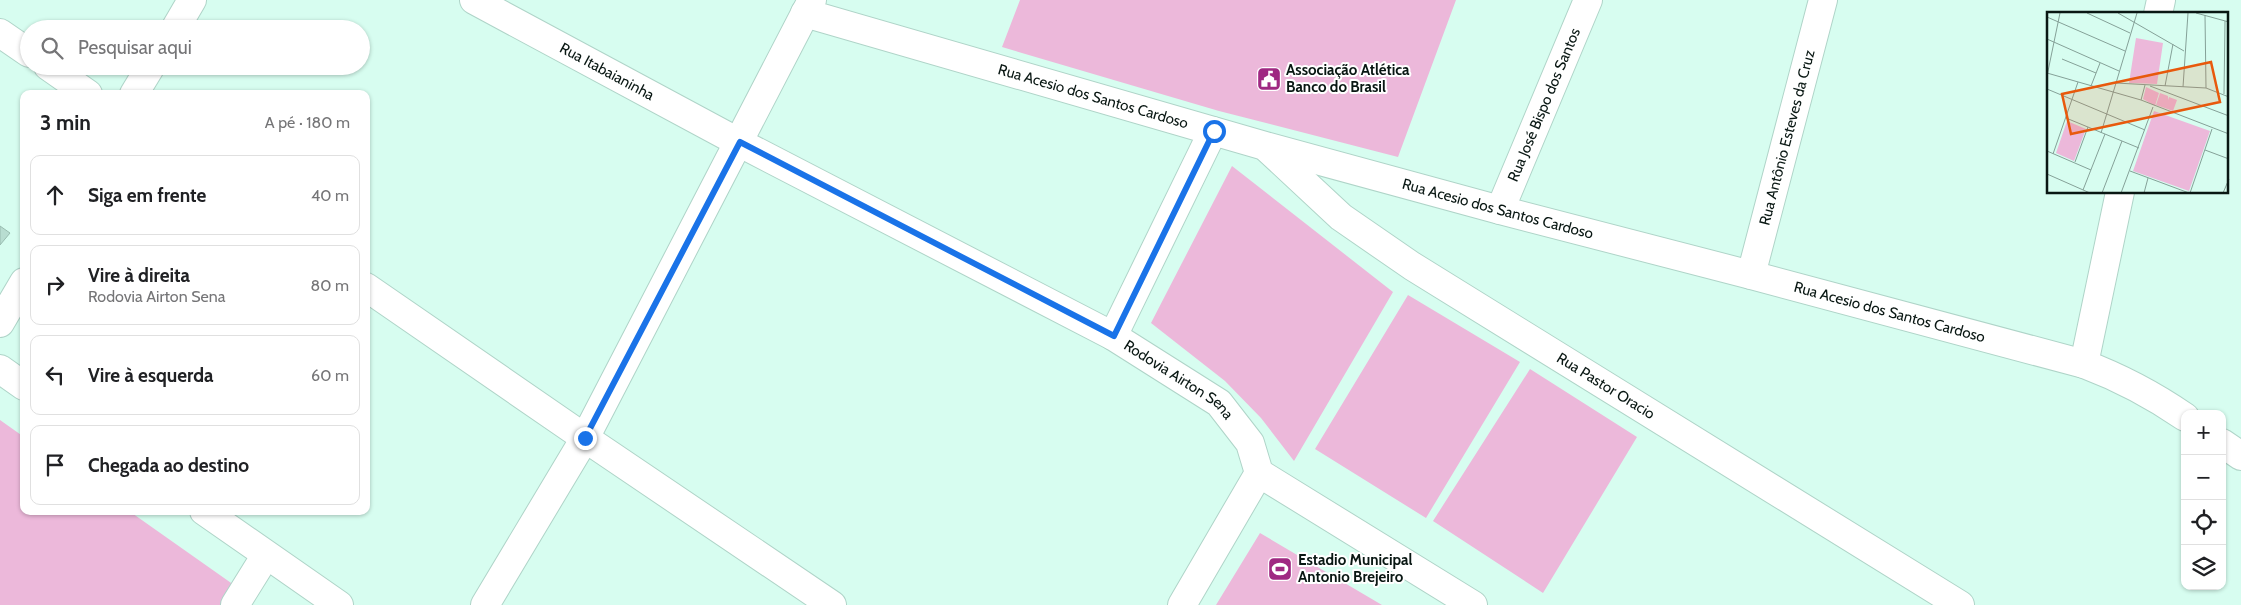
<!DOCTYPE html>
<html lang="pt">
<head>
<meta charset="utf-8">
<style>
  :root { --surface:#fff; --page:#f6f6f6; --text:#202124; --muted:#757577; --line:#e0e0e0 }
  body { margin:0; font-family:Cabin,sans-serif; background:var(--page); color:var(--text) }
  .controls { position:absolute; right:15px; bottom:15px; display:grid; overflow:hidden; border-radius:10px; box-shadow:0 1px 4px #0004 }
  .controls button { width:45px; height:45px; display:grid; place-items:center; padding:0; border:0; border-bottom:1px solid var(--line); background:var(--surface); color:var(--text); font:25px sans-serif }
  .stop { position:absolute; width:15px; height:15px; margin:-11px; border:4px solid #1a73e8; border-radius:50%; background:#fff }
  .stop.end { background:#1a73e8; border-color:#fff; box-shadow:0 1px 5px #0008 }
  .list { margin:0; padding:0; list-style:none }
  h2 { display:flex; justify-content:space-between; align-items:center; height:65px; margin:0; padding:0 20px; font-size:21px }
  h2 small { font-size:16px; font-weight:400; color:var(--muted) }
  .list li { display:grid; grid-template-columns:32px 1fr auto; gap:15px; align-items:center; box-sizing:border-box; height:80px; margin:0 10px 10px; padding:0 10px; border:1px solid var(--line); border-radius:10px }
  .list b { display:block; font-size:19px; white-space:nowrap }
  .list p { margin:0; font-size:16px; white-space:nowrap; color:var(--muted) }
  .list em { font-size:16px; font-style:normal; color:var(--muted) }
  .icon { flex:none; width:28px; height:28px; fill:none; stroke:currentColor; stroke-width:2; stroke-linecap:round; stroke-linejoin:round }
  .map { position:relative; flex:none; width:2241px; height:605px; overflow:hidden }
  .search { position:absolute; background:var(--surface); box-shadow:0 1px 4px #0004; left:20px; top:20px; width:350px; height:55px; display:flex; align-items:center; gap:12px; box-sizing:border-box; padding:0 18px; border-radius:28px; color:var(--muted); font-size:19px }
  .panel { position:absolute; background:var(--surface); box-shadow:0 1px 4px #0004; left:20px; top:90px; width:350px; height:425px; border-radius:10px }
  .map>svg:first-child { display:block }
</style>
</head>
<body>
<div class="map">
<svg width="2241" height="605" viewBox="0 0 2241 605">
  <rect width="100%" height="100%" fill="#d7fdf0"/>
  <path fill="#ecb8da" d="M1020 0H1456L1398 157 1219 111 1002 47Z
    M1232 166 1393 292 1294 461 1261 418 1225 381 1151 323Z
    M1408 295 1520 362 1426 518 1315 449Z
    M1530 369 1637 437 1543 593 1433 521Z
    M0 420 24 437V511H129L234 585 221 605H0Z
    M1260 533 1382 605H1216Z"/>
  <path fill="#b8ddd1" stroke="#98bcb0" d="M0 226 10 233 0 245Z"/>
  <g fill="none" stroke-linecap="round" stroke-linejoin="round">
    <defs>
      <g id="minor">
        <path id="s1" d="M474 0 740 143 1113 336 1219 403 1250 443 1259 473 1473 605"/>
        <path id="s2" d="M805 13 1265 146 1500 210 1751 275 2084 364C2121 378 2153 395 2185 417"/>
        <path d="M2158 14 2161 0"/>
        <path d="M175 29 192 0"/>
        <path d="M0 33 29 53"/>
        <path d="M48 66 88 94"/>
        <path d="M134 94 151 66"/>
        <path id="s3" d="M1268 149 1341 217 1412 266 1960 605"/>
        <path id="s4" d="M1500 210 1588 0"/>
        <path id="s5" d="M1751 275 1823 0"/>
        <path d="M366 287 585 438 832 605"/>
        <path d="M0 323 24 282"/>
        <path d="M1113 336 1213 131"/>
        <path d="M2084 364 2120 192"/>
        <path d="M0 369 24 386"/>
        <path d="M2222 443 2241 456"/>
        <path d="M204 511 339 605"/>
        <path d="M235 605 266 555"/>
        <path d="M485 605 585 438 812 0"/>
        <path d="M1182 605 1259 473"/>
      </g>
    </defs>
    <use href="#minor" stroke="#afd4c8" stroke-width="30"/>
    <use href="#minor" stroke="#fff" stroke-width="28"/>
  </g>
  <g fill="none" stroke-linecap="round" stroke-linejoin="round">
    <path stroke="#1a73e8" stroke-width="6" d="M585 438 740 142 1114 336 1214 131"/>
  </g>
  <defs>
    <symbol id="civic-square" viewBox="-11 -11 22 22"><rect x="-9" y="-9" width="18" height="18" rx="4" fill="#9f2882" stroke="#fff"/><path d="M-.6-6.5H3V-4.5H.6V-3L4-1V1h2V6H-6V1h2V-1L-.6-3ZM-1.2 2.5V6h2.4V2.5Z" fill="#fff"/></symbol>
    <symbol id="stadium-square" viewBox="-11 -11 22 22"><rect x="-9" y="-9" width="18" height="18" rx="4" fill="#9f2882" stroke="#fff"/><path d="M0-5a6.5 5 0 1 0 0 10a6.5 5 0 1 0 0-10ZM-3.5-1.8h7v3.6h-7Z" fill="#fff"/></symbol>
  </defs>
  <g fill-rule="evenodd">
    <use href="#civic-square" x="1255" y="65" width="28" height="28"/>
    <use href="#stadium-square" x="1266" y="555" width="28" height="28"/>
  </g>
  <g text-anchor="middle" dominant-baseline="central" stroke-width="4" stroke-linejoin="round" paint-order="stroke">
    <g font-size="15" font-weight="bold" fill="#091713" stroke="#fff" text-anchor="start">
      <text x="1286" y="70">Associação Atlética<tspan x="1286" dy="17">Banco do Brasil</tspan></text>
      <text x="1298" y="560">Estadio Municipal<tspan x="1298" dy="17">Antonio Brejeiro</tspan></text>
    </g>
    <g font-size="15" fill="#091713" stroke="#fff">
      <text stroke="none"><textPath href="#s1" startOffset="151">Rua Itabaianinha</textPath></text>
      <text stroke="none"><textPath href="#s2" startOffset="300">Rua Acesio dos Santos Cardoso</textPath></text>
      <text stroke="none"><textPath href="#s4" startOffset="114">Rua José Bispo dos Santos</textPath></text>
      <text stroke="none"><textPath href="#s5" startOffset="142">Rua Antônio Esteves da Cruz</textPath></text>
      <text stroke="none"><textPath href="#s2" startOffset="720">Rua Acesio dos Santos Cardoso</textPath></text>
      <text stroke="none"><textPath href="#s2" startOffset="1125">Rua Acesio dos Santos Cardoso</textPath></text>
      <text stroke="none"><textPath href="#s1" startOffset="801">Rodovia Airton Sena</textPath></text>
      <text stroke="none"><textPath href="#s3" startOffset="414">Rua Pastor Oracio</textPath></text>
    </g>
  </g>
  <g transform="translate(2047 12)">
    <rect width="181" height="181" fill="#d7fdf0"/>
    <path d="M89 26 116 31 110 72 82 71ZM99 75 112 81 108 94 96 87ZM113 81 121 84V88L122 85 130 88 126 99 109 93ZM107 99 163 119 142 179 86 159ZM20 109 39 117 27 149 9 141Z" fill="#ecb8da"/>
    <path fill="none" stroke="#85a198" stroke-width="1" d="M40 1 83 21M71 1 137 39M149 1 182 10M158 3 159 76M0 5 78 39M0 27 72 59M15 47 49 61M0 61 94 88 182 122M0 64 13 1M69 71 159 76 182 85M44 74 53 51M103 74 182 104M118 74 126 32M136 75 141 1M0 77 98 118M177 82 178 9M94 88 98 73M19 106 92 136M54 121 90 1M158 138 182 147M0 139 44 158M6 142 31 70M28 150 41 115M83 159 142 181M0 162 43 181M36 178 58 122M55 181 75 129M74 181 106 95M97 181 101 166M143 181 165 117M176 181 182 167"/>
    <path fill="#e8590c" fill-opacity="0.15" stroke="#e8590c" stroke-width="2.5" d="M164 50 173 90 24 122 15 82Z"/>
    <rect width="181" height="181" fill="none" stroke="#091713" stroke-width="2.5"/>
  </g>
</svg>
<div class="controls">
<button>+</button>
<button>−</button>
<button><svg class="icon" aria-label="locate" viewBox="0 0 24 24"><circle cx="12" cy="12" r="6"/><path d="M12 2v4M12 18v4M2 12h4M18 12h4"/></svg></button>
<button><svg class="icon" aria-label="layers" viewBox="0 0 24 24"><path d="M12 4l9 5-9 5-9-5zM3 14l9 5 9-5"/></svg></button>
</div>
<div class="stop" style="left:1214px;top:131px"></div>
<div class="stop end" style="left:585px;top:438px"></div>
<div class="search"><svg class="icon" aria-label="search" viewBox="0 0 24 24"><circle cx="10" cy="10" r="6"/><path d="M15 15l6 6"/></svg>Pesquisar aqui</div>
<section class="panel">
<h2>3 min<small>A pé · 180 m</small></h2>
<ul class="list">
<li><svg class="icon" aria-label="ahead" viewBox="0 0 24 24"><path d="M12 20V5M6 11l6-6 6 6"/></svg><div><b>Siga em frente</b></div><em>40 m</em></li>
<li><svg class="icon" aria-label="right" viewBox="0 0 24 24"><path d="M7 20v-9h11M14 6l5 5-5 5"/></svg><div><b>Vire à direita</b><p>Rodovia Airton Sena</p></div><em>80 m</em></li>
<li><svg class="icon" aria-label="left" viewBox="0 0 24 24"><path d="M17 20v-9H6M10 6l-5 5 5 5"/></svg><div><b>Vire à esquerda</b></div><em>60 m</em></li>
<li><svg class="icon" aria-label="arrive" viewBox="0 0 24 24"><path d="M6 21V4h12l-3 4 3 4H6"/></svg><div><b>Chegada ao destino</b></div></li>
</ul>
</section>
</div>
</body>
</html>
